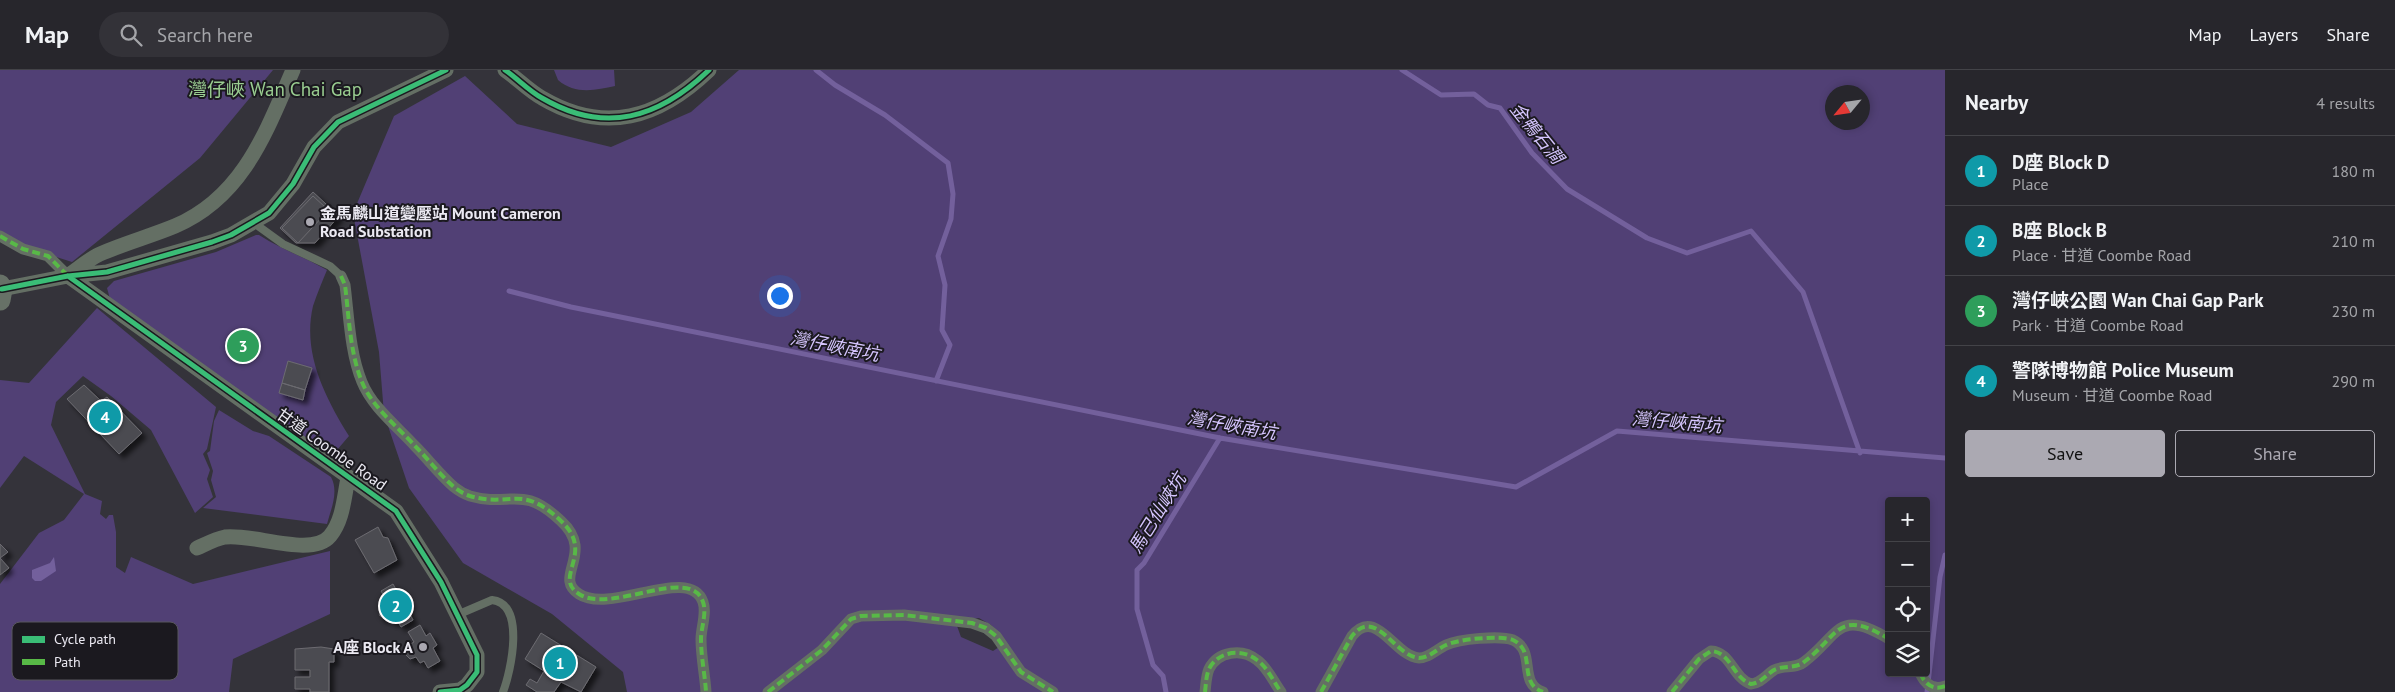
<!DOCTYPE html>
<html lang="en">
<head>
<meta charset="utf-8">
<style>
  :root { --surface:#27262c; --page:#333238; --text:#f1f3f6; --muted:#a4a5a9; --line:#434348; --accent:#aba9b2 }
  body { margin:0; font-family:"PT Sans","Noto Sans TC",sans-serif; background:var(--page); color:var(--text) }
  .controls { position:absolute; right:15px; bottom:15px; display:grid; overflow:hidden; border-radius:5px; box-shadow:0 2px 8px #0003 }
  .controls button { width:45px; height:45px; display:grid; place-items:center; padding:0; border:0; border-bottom:1px solid var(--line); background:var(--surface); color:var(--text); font:25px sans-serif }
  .compass { position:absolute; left:1825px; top:15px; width:45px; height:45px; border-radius:50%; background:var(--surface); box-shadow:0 2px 8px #0003; rotate:241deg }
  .you { position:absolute; left:779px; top:225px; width:18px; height:18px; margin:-12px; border:4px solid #fff; border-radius:50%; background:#1a73e8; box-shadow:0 0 0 8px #1a73e833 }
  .badge { display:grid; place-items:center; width:32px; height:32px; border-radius:50%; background:var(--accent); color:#fff; font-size:16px; font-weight:700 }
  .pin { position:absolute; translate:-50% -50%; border:2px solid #fff; box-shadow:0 1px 5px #0006 }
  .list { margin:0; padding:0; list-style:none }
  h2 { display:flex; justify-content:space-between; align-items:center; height:65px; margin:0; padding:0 20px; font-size:21px }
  h2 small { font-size:16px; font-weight:400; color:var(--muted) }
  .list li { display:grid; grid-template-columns:32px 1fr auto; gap:15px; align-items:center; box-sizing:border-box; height:70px; padding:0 20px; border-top:1px solid var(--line) }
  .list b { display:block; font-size:19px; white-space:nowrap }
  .list p { margin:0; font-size:16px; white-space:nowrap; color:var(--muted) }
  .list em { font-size:16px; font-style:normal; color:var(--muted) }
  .actions { display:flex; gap:10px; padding:15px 20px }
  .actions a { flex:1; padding:11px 0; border:1px solid var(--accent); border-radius:5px; text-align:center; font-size:18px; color:var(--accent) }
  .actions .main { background:var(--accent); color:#111 }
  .icon { flex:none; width:28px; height:28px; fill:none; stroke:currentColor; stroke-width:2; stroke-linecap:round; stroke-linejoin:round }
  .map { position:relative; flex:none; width:1945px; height:622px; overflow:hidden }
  header { display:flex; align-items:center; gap:30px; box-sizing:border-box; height:70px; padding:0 25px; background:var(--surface); border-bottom:1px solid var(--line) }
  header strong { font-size:24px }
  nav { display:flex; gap:28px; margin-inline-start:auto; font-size:18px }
  .search { width:350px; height:45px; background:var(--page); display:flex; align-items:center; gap:12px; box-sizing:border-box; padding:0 18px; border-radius:28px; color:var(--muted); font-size:19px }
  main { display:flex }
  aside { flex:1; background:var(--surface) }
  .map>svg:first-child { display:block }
</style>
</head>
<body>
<header>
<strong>Map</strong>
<div class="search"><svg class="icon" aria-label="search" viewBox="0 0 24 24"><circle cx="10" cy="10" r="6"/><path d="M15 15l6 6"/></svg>Search here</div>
<nav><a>Map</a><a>Layers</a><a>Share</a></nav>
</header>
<main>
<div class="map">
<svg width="1945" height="622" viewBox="0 0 1945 622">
  <defs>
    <filter id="shadow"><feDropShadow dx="4.5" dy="4.5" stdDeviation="2.5" flood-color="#0009"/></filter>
  </defs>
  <rect width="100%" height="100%" fill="#34333a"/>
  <path fill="#514075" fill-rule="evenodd" d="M0 0H273L200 88 72 192 0 169Z
    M554 0H614L615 16C596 20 575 25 558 10Z
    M739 0H1945V622H627L623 602 552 544 463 493 409 418 384 344 379 282 353 143 394 46 465 6 517 54 611 77 691 42ZM1832 22H1862V52H1832ZM1889 431H1926V603H1889ZM979 548 991 555 1005 573 993 581 961 567 957 556 961 551Z
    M256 165H259C281 179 304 187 327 200 322 212 317 224 313 236 302 283 325 327 349 366L331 387 110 229 107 218 114 211 216 182Z
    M97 238 216 337 207 379 203 384 210 400 207 409 213 427 195 443 151 360 111 326 83 306 56 332 51 355 85 424 102 431 100 444 106 449 109 445H113L116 462V497L125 503 131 487 193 514 330 481V544L233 589 229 622H0V514L39 463 64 450 84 424 24 386 0 418V310L29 313Z
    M219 340 253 361 269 366 331 407C339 422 331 439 327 454L203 438 216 427 211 410 213 401 207 383 210 381 214 351Z"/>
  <path fill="#73609c" d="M54 487 56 501 41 511H35L32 508V500L50 493Z"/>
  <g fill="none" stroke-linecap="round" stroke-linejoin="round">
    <path stroke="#73609c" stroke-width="5" d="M816 0 835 15 885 45 948 93 953 124 951 149 938 186 945 215 942 260 950 275 936 311
      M1402 0 1441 25 1474 24 1488 35 1500 38 1532 83 1567 119 1647 168 1687 183 1751 161 1803 222 1860 383
      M509 221 571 237 1220 368 1516 417 1617 361 1945 388
      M1166 622 1163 606 1153 595 1137 539V500L1144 493 1220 368
      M1927 622 1940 507 1945 485"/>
  </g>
  <path fill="#4c4c51" stroke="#6c6b71" filter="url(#shadow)" d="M313 122 339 146 315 173H296L280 158Z
    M313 126 325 137 321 141 325 144 298 173 282 158Z
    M288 291 312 298 305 320 282 313Z
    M282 313 305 320 303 330 279 323Z
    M84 315 101 331 107 327 142 363 119 384 67 329Z
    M378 457 383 467 388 468 397 490 374 503 355 470Z
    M0 474 8 482 0 488 9 498 0 505Z
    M393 514 399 525 403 523 410 535 406 537 413 550 401 557 397 550 393 552 389 546 383 548 379 545 384 538 382 534 387 531 381 521Z
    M420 555 426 566 430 563 437 575 433 578 440 591 428 598 424 591 420 593 416 587 410 589 406 585 411 579 409 575 414 572 408 562Z
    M541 563 596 597 581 622 561 612 554 622H537L526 615 530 609 537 613 544 601 525 589Z
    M321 577 334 579V592H329V622H310V619H295V607H310V600H295V579Z"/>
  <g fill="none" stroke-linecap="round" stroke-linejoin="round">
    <path stroke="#646f64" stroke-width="8" d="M254 153 283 174 330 196 341 206
      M457 545 492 530C526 534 511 601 503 622"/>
    <path stroke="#646f64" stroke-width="11" d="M0 166 23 179 48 186 68 206
      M341 206 345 215C349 247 350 283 362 312 372 337 397 356 415 376 428 389 440 405 454 417 459 421 464 424 470 426 511 438 521 413 561 451 596 483 552 507 579 524 611 545 690 494 703 532 707 543 701 558 701 569 701 587 705 605 706 622
      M1920 603C1925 614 1933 621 1945 616
      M768 622 822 580 851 549 861 546 904 545 972 553 986 558 996 566 1021 602 1053 622
      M1205 622C1206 614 1206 606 1209 599 1218 581 1242 578 1257 590 1268 598 1273 611 1281 622
      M1321 622 1352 566C1376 536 1394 586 1419 588 1429 588 1437 579 1446 575 1459 569 1500 565 1513 570 1537 581 1517 613 1543 622
      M1672 622 1699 589 1711 581C1731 582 1733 608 1751 614 1761 613 1766 605 1774 600 1783 595 1796 599 1804 592 1839 566 1837 537 1889 569"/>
    <path stroke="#646f64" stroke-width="15" d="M505 0C518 9 529 21 542 28 605 65 659 48 709 0
      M69 205C79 198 89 189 100 184 125 173 151 166 175 156 243 127 266 62 293 0
      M68 206 396 441 441 512 477 585V602L467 615 460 620 440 622
      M2 219 68 206 107 202 212 172 231 165 269 143 293 114 314 77 338 52 446 0
      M197 478C206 474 215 469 225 467 252 463 312 488 330 466 343 451 344 427 348 408"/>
    <path stroke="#677167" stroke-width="21" d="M0 215 2 219 0 230"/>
    <path stroke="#58b947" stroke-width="4" stroke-dasharray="8 4" stroke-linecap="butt" d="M0 166 23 179 48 186 68 206
      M341 206 345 215C349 247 350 283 362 312 372 337 397 356 415 376 428 389 440 405 454 417 459 421 464 424 470 426 511 438 521 413 561 451 596 483 552 507 579 524 611 545 690 494 703 532 707 543 701 558 701 569 701 587 705 605 706 622
      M1920 603C1925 614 1933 621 1945 616
      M768 622 822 580 851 549 861 546 904 545 972 553 986 558 996 566 1021 602 1053 622
      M1205 622C1206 614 1206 606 1209 599 1218 581 1242 578 1257 590 1268 598 1273 611 1281 622
      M1321 622 1352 566C1376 536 1394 586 1419 588 1429 588 1437 579 1446 575 1459 569 1500 565 1513 570 1537 581 1517 613 1543 622
      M1672 622 1699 589 1711 581C1731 582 1733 608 1751 614 1761 613 1766 605 1774 600 1783 595 1796 599 1804 592 1839 566 1837 537 1889 569"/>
    <defs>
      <path id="cycleway" d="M505 0C518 9 529 21 542 28 605 65 659 48 709 0
        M68 206 396 441 441 512 477 585V602L467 615 460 620 440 622
        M2 219 68 206 107 202 212 172 231 165 269 143 293 114 314 77 338 52 446 0"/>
    </defs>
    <use href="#cycleway" stroke="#1b191f" stroke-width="8"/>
    <use href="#cycleway" stroke="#3abd76" stroke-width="5"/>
  </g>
  <g fill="#aba9b2" stroke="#1b191f" stroke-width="2">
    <circle cx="310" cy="152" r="5"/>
    <circle cx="423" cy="577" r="5"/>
  </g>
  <g text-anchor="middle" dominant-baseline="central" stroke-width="4" stroke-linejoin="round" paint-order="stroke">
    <g font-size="16" font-weight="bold" fill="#ebe9f2" stroke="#1b191f" text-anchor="start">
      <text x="320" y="143">金馬麟山道變壓站 Mount Cameron<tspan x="320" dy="18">Road Substation</tspan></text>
      <text x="413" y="577" text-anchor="end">A座 Block A</text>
    </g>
    <g font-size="16" fill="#ebe9f2" stroke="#1b191f">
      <text transform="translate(332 379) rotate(35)">甘道 Coombe Road</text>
    </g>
    <g font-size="18" font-style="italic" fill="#d5c5fe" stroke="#1b191f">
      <text transform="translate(1537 63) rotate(51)">金鴨石澗</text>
      <text transform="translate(835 276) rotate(11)">灣仔峽南坑</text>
      <text transform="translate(1677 352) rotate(5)">灣仔峽南坑</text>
      <text transform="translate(1232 355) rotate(10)">灣仔峽南坑</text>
      <text transform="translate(1157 443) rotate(-58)">馬己仙峽坑</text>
    </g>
    <g font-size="19" fill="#9ace91" stroke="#1b191f">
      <text x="275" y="19">灣仔峽 Wan Chai Gap</text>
    </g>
  </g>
  <rect x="12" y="552" width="166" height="58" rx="8" fill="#1b191f" stroke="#59575e" stroke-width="1"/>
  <rect x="22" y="566" width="23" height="7" fill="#3abd76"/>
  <rect x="22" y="589" width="23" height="6" fill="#58b947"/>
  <g font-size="14" fill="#ebe9f2">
    <text x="54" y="574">Cycle path</text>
    <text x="54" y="597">Path</text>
  </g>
</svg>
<div class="controls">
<button>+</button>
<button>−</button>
<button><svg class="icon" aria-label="locate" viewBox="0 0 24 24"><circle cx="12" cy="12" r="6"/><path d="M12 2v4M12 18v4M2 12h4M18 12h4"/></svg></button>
<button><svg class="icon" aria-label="layers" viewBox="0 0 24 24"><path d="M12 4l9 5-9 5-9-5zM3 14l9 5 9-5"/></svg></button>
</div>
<svg class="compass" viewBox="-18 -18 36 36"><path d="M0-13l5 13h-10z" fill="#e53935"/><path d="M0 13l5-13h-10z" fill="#a4a5a9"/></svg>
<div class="you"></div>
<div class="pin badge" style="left:560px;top:593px;background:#0f9aa8">1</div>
<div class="pin badge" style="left:396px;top:536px;background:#0f9aa8">2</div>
<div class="pin badge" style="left:243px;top:276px;background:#2e9e5b">3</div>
<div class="pin badge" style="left:105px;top:347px;background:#0f9aa8">4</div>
</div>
<aside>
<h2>Nearby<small>4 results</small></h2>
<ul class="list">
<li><span class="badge" style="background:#0f9aa8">1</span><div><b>D座 Block D</b><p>Place</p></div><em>180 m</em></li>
<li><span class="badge" style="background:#0f9aa8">2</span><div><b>B座 Block B</b><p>Place · 甘道 Coombe Road</p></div><em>210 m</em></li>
<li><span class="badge" style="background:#2e9e5b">3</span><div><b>灣仔峽公園 Wan Chai Gap Park</b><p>Park · 甘道 Coombe Road</p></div><em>230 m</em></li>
<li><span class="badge" style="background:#0f9aa8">4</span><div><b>警隊博物館 Police Museum</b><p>Museum · 甘道 Coombe Road</p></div><em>290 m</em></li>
</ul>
<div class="actions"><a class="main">Save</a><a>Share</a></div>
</aside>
</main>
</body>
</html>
